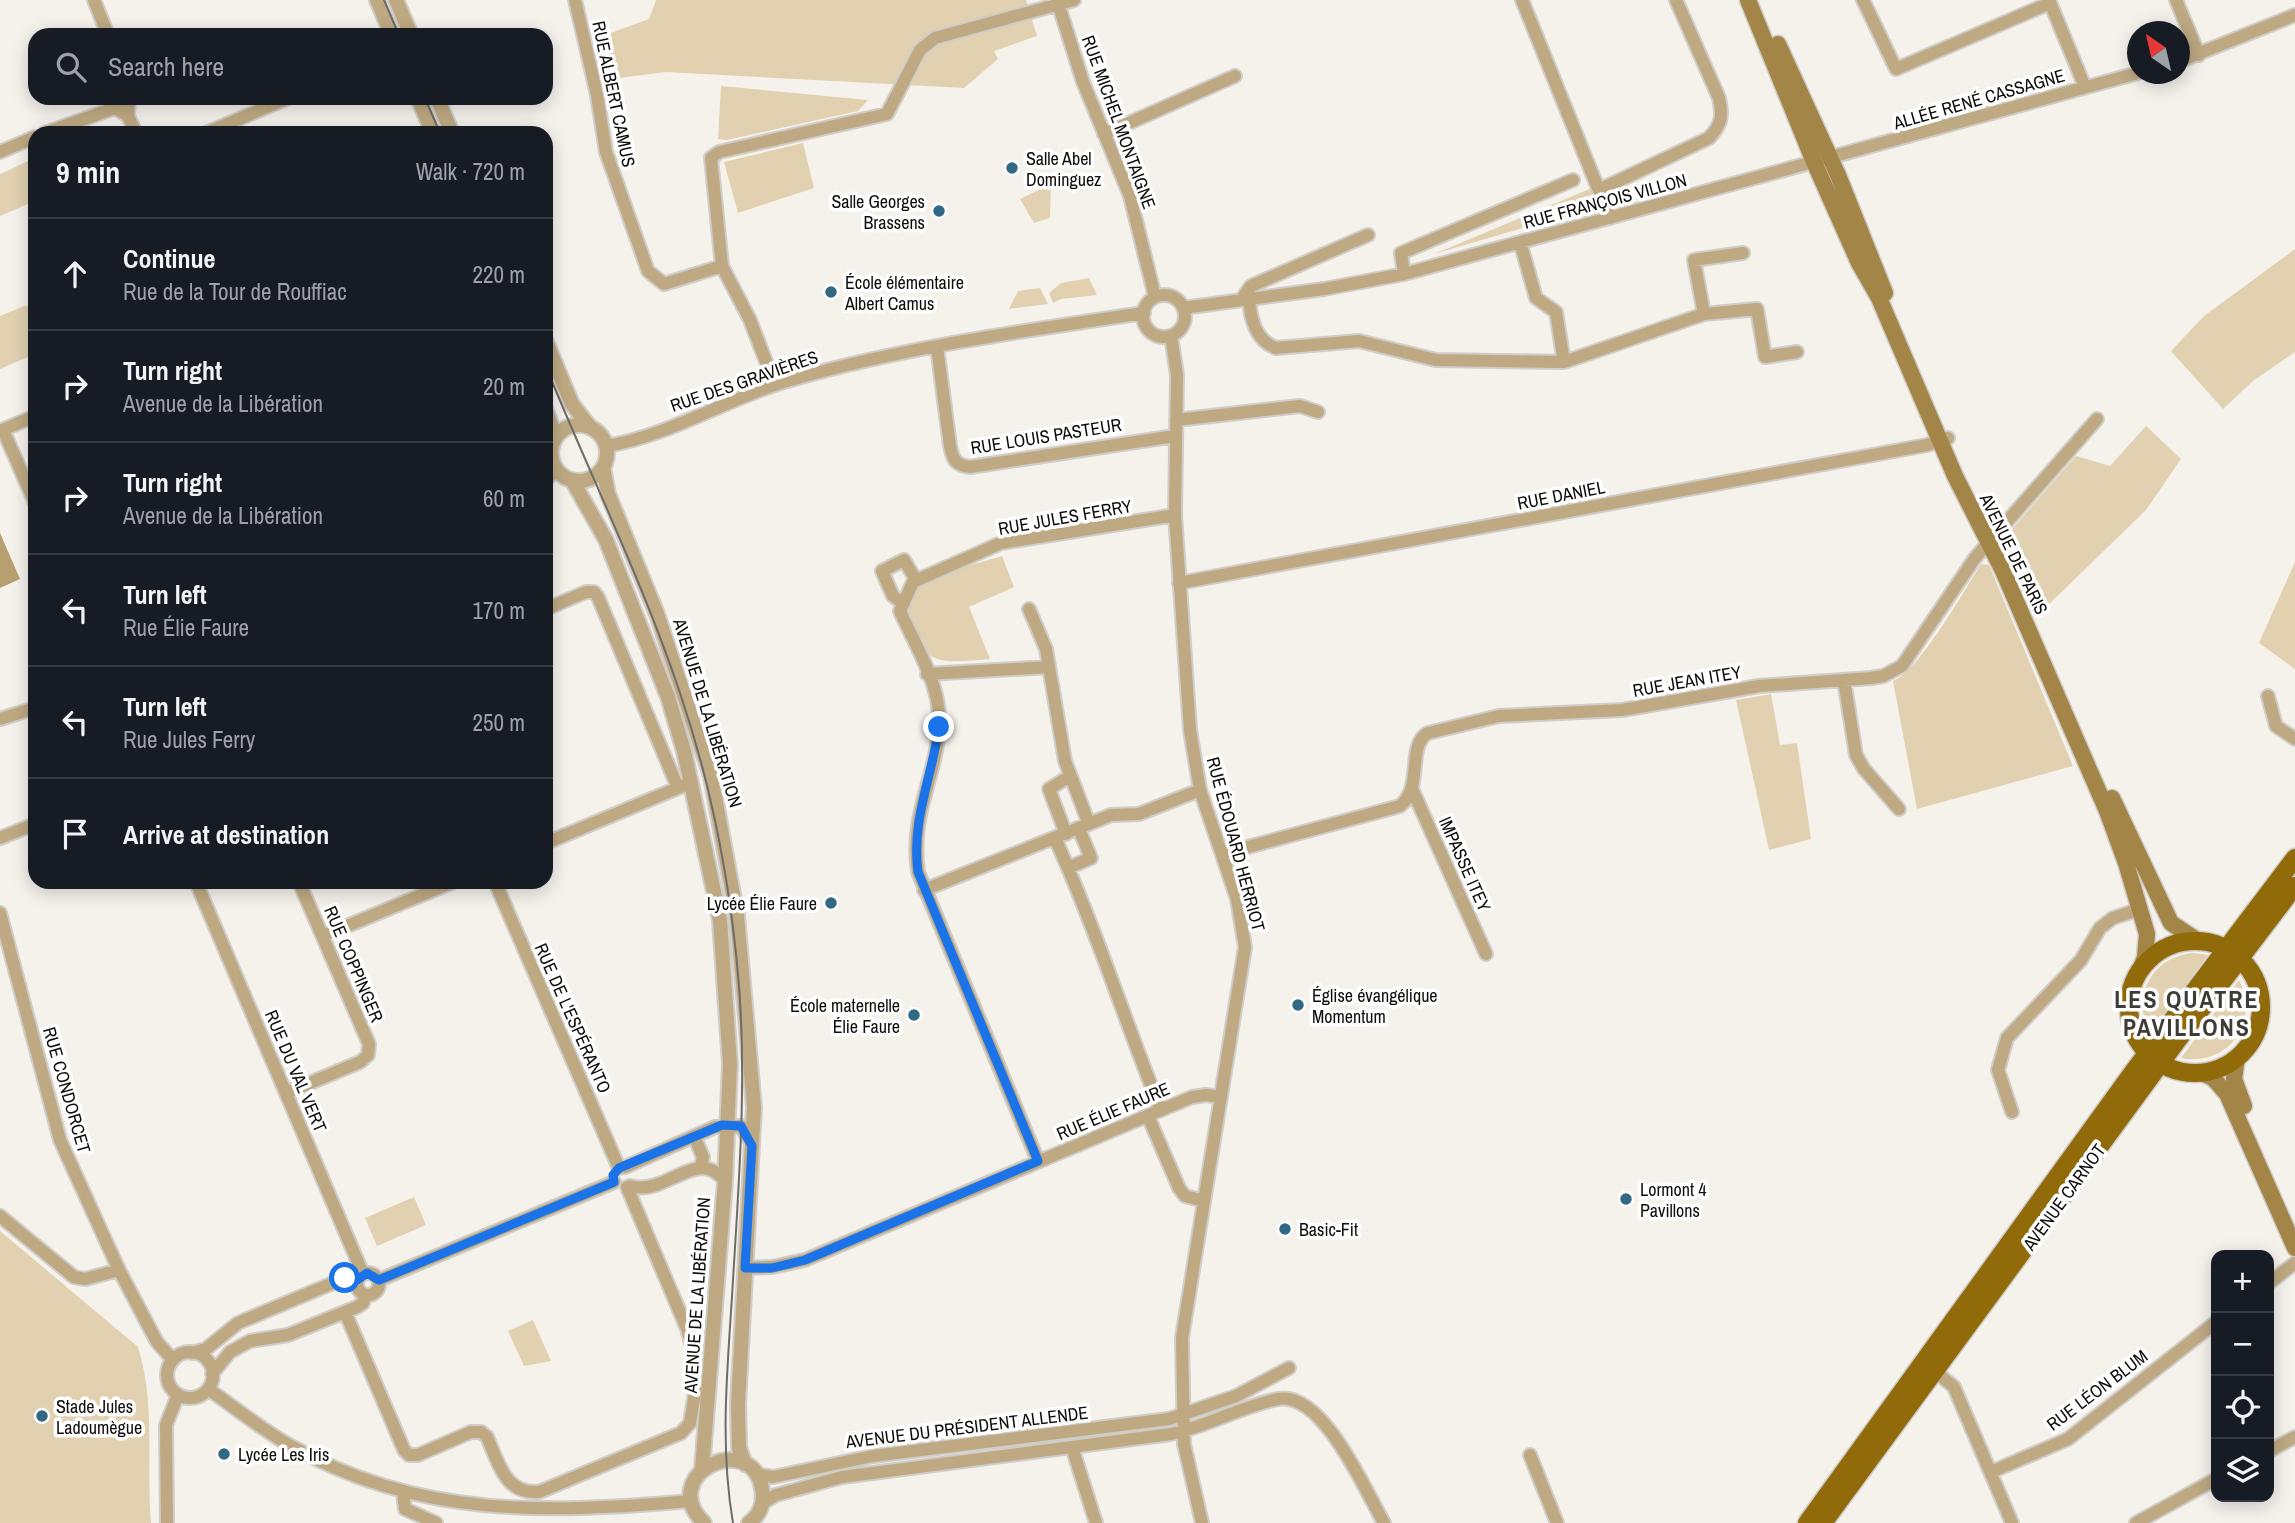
<!DOCTYPE html>
<html lang="en">
<head>
<meta charset="utf-8">
<style>
  :root { --surface:#171b24; --page:#20242c; --text:#f1f3f6; --muted:#9ea1a6; --line:#363941 }
  body { margin:0; font-family:"Archivo Narrow",sans-serif; background:var(--page); color:var(--text) }
  .controls { position:absolute; right:21px; bottom:21px; display:grid; overflow:hidden; border-radius:14px; box-shadow:0 4px 18px #0003 }
  .controls button { width:63px; height:63px; display:grid; place-items:center; padding:0; border:0; border-bottom:2px solid var(--line); background:var(--surface); color:var(--text); font:35px sans-serif }
  .compass { position:absolute; left:2127px; top:21px; width:63px; height:63px; border-radius:50%; background:var(--surface); box-shadow:0 4px 18px #0003; rotate:326deg }
  .stop { position:absolute; width:21px; height:21px; margin:-16px; border:5px solid #1a73e8; border-radius:50%; background:#fff }
  .stop.end { background:#1a73e8; border-color:#fff; box-shadow:0 2px 7px #0008 }
  .list { margin:0; padding:0; list-style:none }
  h2 { display:flex; justify-content:space-between; align-items:center; height:91px; margin:0; padding:0 28px; font-size:30px }
  h2 small { font-size:23px; font-weight:400; color:var(--muted) }
  .list li { display:grid; grid-template-columns:46px 1fr auto; gap:21px; align-items:center; box-sizing:border-box; height:112px; padding:0 28px; border-top:2px solid var(--line) }
  .list b { display:block; font-size:26px; white-space:nowrap }
  .list p { margin:0; font-size:23px; white-space:nowrap; color:var(--muted) }
  .list em { font-size:23px; font-style:normal; color:var(--muted) }
  .icon { flex:none; width:38px; height:38px; fill:none; stroke:currentColor; stroke-width:2; stroke-linecap:round; stroke-linejoin:round }
  .map { position:relative; flex:none; width:2295px; height:1523px; overflow:hidden }
  .search { position:absolute; background:var(--surface); box-shadow:0 4px 18px #0003; left:28px; top:28px; width:525px; height:77px; display:flex; align-items:center; gap:18px; box-sizing:border-box; padding:0 24px; border-radius:21px; color:var(--muted); font-size:26px }
  .panel { position:absolute; background:var(--surface); box-shadow:0 4px 18px #0003; left:28px; top:126px; width:525px; height:763px; border-radius:21px }
  .map>svg:first-child { display:block }
</style>
</head>
<body>
<div class="map">
<svg width="2295" height="1523" viewBox="0 0 2295 1523">
  <rect width="100%" height="100%" fill="#f5f2ec"/>
  <path fill="#e2d1b1" d="M656 0H1026L1037 36 994 51 998 59 964 88 666 72 611 79 608 34 649 19Z
    M721 86 868 100 858 111 727 140 718 139Z
    M803 143 814 188 738 213 724 162Z
    M28 161 35 178V201L0 216V174Z
    M1051 184 1050 218 1034 223 1020 199Z
    M1592 188 1597 202 1594 207 1434 254Z
    M2295 249V352L2253 381 2223 409 2171 351 2204 316Z
    M1089 278 1097 295 1061 299 1053 303 1049 293 1061 283Z
    M1040 288 1048 304 1009 309 1018 291Z
    M27 305 35 324V354L0 369V316Z
    M2146 426 2181 459 2146 510 2044 609 2011 530 2076 456 2110 466Z
    M1002 556 1014 587 969 607 990 659C974 660 956 663 941 660 916 655 894 605 917 587 931 575 983 562 1002 556Z
    M2295 562V669L2259 643Z
    M1981 564 1989 565 2073 766 1917 809 1893 681C1917 674 1966 588 1981 564Z
    M1771 694 1780 745 1797 743 1811 839 1769 850 1736 700Z
    M2193 953 2208 955 2150 1033C2131 997 2151 957 2193 953Z
    M2239 980C2260 1023 2228 1067 2181 1058Z
    M414 1197 426 1225 377 1246 365 1218Z
    M0 1231 138 1347C156 1404 146 1463 151 1523H0Z
    M533 1320 551 1361 524 1366 508 1331Z"/>
  <path fill="#b89f70" d="M0 533 20 579 0 588Z"/>
  <g fill="none" stroke-linecap="round" stroke-linejoin="round">
    <defs>
      <path id="minor" d="M94 0 108 35
        M575 0 597 95 606 152 648 271 664 284 722 266 750 320 775 385
        M1057 0 1083 82 1130 196 1155 297
        M1522 0 1610 218
        M1863 0 1896 69 2050 3
        M2049 0 2085 87
        M2176 0 2199 55
        M2180 61 2295 15
        M128 116 129 98
        M45 133 115 108 128 116 136 133
        M206 133 288 98
        M1104 134 1235 76
        M0 152 35 137
        M1599 190 1709 138C1722 124 1723 116 1719 98L1676 0
        M722 266 711 158 719 152 887 114 920 50 935 38 1074 0
        M1404 274 1401 253 1573 180
        M1143 316a21 21 0 1 1 42 0a21 21 0 1 1-42 0Z
        M1249 298C1250 318 1256 341 1276 348L1359 341 1436 360 1564 362 1556 312 1536 298 1520 242
        M1242 299 1251 286 1368 235
        M1183 308 1324 289 1404 274 2138 73
        M1704 314 1757 309 1765 357 1797 352
        M1171 336 1177 375 1175 515 1190 730 1200 790 1237 899 1245 947 1182 1338 1184 1444 1202 1523
        M937 347 950 446C953 460 955 465 970 467L1175 436
        M1564 362 1704 314 1694 260 1743 253
        M1176 420 1300 406 1318 412
        M3 430 35 503
        M0 431 35 416
        M606 446C669 436 726 399 787 381 903 347 1024 331 1144 313
        M546 479 557 470
        M1179 583 1927 445 1948 438
        M901 602 893 596 882 571 904 560 916 580
        M546 609 586 592H594L598 597 678 788
        M1029 609 1046 649 1065 761 1089 824
        M927 674 1049 667
        M1844 680 1856 755 1864 769 1899 809
        M2268 696 2276 726 2295 739
        M0 719 35 708
        M1412 789 1486 954
        M1079 829 1091 858 1068 868C1102 947 1128 1030 1161 1110
        M1066 834 1049 789 1070 776
        M0 838 35 824
        M1055 838 1068 868
        M546 843 685 785
        M1222 854 1400 806C1424 787 1406 746 1428 733L1499 716 1622 710 1759 686 1871 678 1883 676 1902 666 1975 558 2097 419
        M196 882 363 1274
        M495 882 619 1168
        M924 890 1111 815 1139 814 1200 790
        M0 913 60 1140 119 1270
        M323 936 453 882
        M286 1093 360 1062 368 1055 369 1044 299 882
        M2012 1112 1998 1070 2007 1038 2081 960 2100 928 2113 918 2140 909
        M1148 1116 1179 1188 1185 1196 1204 1201
        M694 1136 703 1157 701 1166
        M1038 1161 918 872C909 810 940 772 939 718 939 682 914 643 900 611L913 582 1001 543 1175 515
        M625 1167 715 1127 741 1126 752 1144
        M630 1186C667 1197 696 1145 725 1181
        M0 1216 74 1277 85 1279 119 1270 157 1342 173 1360
        M745 1268 772 1267 805 1260 1192 1097 1206 1095 1221 1097
        M357 1284a11 11 0 1 1 22 0a11 11 0 1 1-22 0Z
        M379 1280 614 1182
        M2269 1283 2295 1263
        M345 1312 404 1450 409 1455H418L471 1432H481L487 1437C499 1464 505 1494 539 1492L681 1433 690 1423 695 1393V1356L687 1329 627 1187
        M167 1375a23 23 0 1 1 46 0a23 23 0 1 1-46 0Z
        M192 1353 206 1349 238 1323 345 1278 357 1280
        M1935 1371 1954 1387 2012 1523
        M212 1374 230 1352 250 1341 288 1335 357 1307 363 1303 365 1296
        M208 1389C236 1408 262 1430 291 1446 420 1519 550 1513 691 1501
        M1072 1447 1096 1523
        M2269 1451 2295 1437
        M1530 1455 1557 1523
        M1991 1472 2068 1439 2216 1322
        M756 1474 773 1477 873 1456 1169 1419 1236 1396 1289 1368
        M403 1493 405 1509 436 1523
        M763 1503 776 1495 842 1477 1171 1434C1208 1426 1242 1406 1278 1399 1323 1391 1365 1490 1384 1523
        M167 1523 166 1425 178 1395
        M2136 1523 2216 1479"/>
      <path id="tertiary" d="M377 0 392 35
        M396 0 411 35
        M418 98 433 133
        M437 98 452 133
        M546 342 572 404 589 426
        M546 411 552 427V444
        M551 453a28 28 0 1 1 56 0a28 28 0 1 1-56 0Z
        M603 467 608 494 657 614 711 776 737 916 754 1107 738 1404 739 1448 745 1464
        M572 480 606 540 668 697 684 751 720 920 730 1064 725 1181 702 1469
        M704 1523C655 1475 752 1428 762 1489 765 1502 760 1515 749 1523"/>
      <path id="secondary" d="M1748 0 1814 162 1859 263 1879 298 1955 476 2003 571 2107 811 2126 863 2147 934 2145 957 2139 973
        M1778 44 1838 175 1885 293
        M2112 798 2171 923 2198 941
        M2237 1058 2234 1079 2244 1106
        M2202 1073 2213 1078 2227 1094 2295 1248"/>
      <path id="primary" d="M2129 1007a66 66 0 1 1 132 0a66 66 0 1 1-132 0Z
        M1807 1523 2133 1072 2295 858
        M1823 1523 2177 1041 2295 886"/>
    </defs>
    <use href="#minor" stroke="#d0cdc8" stroke-width="16"/>
    <use href="#tertiary" stroke="#d0cdc8" stroke-width="18"/>
    <use href="#secondary" stroke="#d0cdc8" stroke-width="19"/>
    <use href="#primary" stroke="#d0cdc8" stroke-width="21"/>
    <use href="#minor" stroke="#bea982" stroke-width="12"/>
    <use href="#tertiary" stroke="#bea982" stroke-width="14"/>
    <use href="#secondary" stroke="#a48548" stroke-width="16"/>
    <use href="#primary" stroke="#916a09" stroke-width="18"/>
    <path stroke="#6e6c69" stroke-width="2" d="M384 0 399 35
      M425 98 440 133
      M546 367C590 475 643 582 680 693 712 787 731 887 739 986 747 1089 738 1193 732 1297 727 1373 720 1447 733 1523"/>
  </g>
  <g fill="none" stroke-linecap="round" stroke-linejoin="round">
    <path stroke="#1a73e8" stroke-width="9" d="M345 1278 357 1280 367 1273 379 1280 386 1277 614 1182 613 1175 619 1168 722 1125 741 1126 752 1146 745 1268H772L805 1260 1038 1161 918 872C911 821 932 777 939 727"/>
  </g>
  <g fill="#316883" stroke="#fff" stroke-width="2.5">
    <circle cx="1012" cy="168" r="7"/>
    <circle cx="939" cy="211" r="7"/>
    <circle cx="831" cy="292" r="7"/>
    <circle cx="831" cy="903" r="7"/>
    <circle cx="1298" cy="1005" r="7"/>
    <circle cx="914" cy="1015" r="7"/>
    <circle cx="1626" cy="1199" r="7"/>
    <circle cx="1285" cy="1229" r="7"/>
    <circle cx="42" cy="1416" r="7"/>
    <circle cx="224" cy="1454" r="7"/>
  </g>
  <g text-anchor="middle" dominant-baseline="central" stroke-width="7" stroke-linejoin="round" paint-order="stroke">
    <g font-size="18" fill="#0d0c0b" stroke="#fff">
      <text transform="translate(614 94) rotate(78)">RUE ALBERT CAMUS</text>
      <text transform="translate(1979 99) rotate(-16)">ALLÉE RENÉ CASSAGNE</text>
      <text transform="translate(1119 122) rotate(70)">RUE MICHEL MONTAIGNE</text>
      <text transform="translate(1605 201) rotate(-15)">RUE FRANÇOIS VILLON</text>
      <text transform="translate(744 381) rotate(-19)">RUE DES GRAVIÈRES</text>
      <text transform="translate(1046 436) rotate(-9)">RUE LOUIS PASTEUR</text>
      <text transform="translate(1561 495) rotate(-11)">RUE DANIEL</text>
      <text transform="translate(1065 517) rotate(-10)">RUE JULES FERRY</text>
      <text transform="translate(2014 554) rotate(64)">AVENUE DE PARIS</text>
      <text transform="translate(1687 681) rotate(-10)">RUE JEAN ITEY</text>
      <text transform="translate(708 713) rotate(73)">AVENUE DE LA LIBÉRATION</text>
      <text transform="translate(1236 844) rotate(75)">RUE ÉDOUARD HERRIOT</text>
      <text transform="translate(1465 864) rotate(66)">IMPASSE ITEY</text>
      <text transform="translate(354 964) rotate(67)">RUE COPPINGER</text>
      <text transform="translate(573 1018) rotate(66)">RUE DE L'ESPÉRANTO</text>
      <text transform="translate(296 1071) rotate(67)">RUE DU VAL VERT</text>
      <text transform="translate(67 1090) rotate(74)">RUE CONDORCET</text>
      <text transform="translate(1113 1111) rotate(-23)">RUE ÉLIE FAURE</text>
      <text transform="translate(2064 1197) rotate(-54)">AVENUE CARNOT</text>
      <text transform="translate(697 1295) rotate(-86)">AVENUE DE LA LIBÉRATION</text>
      <text transform="translate(2097 1390) rotate(-37)">RUE LÉON BLUM</text>
      <text transform="translate(967 1427) rotate(-7)">AVENUE DU PRÉSIDENT ALLENDE</text>
    </g>
    <g font-size="18" fill="#0d0c0b" stroke="#fff" text-anchor="start">
      <text x="1026" y="158">Salle Abel<tspan x="1026" dy="21">Dominguez</tspan></text>
      <text x="925" y="201" text-anchor="end">Salle Georges<tspan x="925" dy="21">Brassens</tspan></text>
      <text x="845" y="282">École élémentaire<tspan x="845" dy="21">Albert Camus</tspan></text>
      <text x="817" y="903" text-anchor="end">Lycée Élie Faure</text>
      <text x="1312" y="995">Église évangélique<tspan x="1312" dy="21">Momentum</tspan></text>
      <text x="900" y="1005" text-anchor="end">École maternelle<tspan x="900" dy="21">Élie Faure</tspan></text>
      <text x="1640" y="1189">Lormont 4<tspan x="1640" dy="21">Pavillons</tspan></text>
      <text x="1299" y="1229">Basic-Fit</text>
      <text x="56" y="1406">Stade Jules<tspan x="56" dy="21">Ladoumègue</tspan></text>
      <text x="238" y="1454">Lycée Les Iris</text>
    </g>
    <g font-size="24" font-weight="bold" letter-spacing="2" fill="#3f3c38" stroke="#fff">
      <text x="2187" y="999">LES QUATRE<tspan x="2187" dy="28">PAVILLONS</tspan></text>
    </g>
  </g>
</svg>
<div class="controls">
<button>+</button>
<button>−</button>
<button><svg class="icon" aria-label="locate" viewBox="0 0 24 24"><circle cx="12" cy="12" r="6"/><path d="M12 2v4M12 18v4M2 12h4M18 12h4"/></svg></button>
<button><svg class="icon" aria-label="layers" viewBox="0 0 24 24"><path d="M12 4l9 5-9 5-9-5zM3 14l9 5 9-5"/></svg></button>
</div>
<svg class="compass" viewBox="-18 -18 36 36"><path d="M0-13l5 13h-10z" fill="#e53935"/><path d="M0 13l5-13h-10z" fill="#9ea1a6"/></svg>
<div class="stop" style="left:345px;top:1278px"></div>
<div class="stop end" style="left:939px;top:727px"></div>
<div class="search"><svg class="icon" aria-label="search" viewBox="0 0 24 24"><circle cx="10" cy="10" r="6"/><path d="M15 15l6 6"/></svg>Search here</div>
<section class="panel">
<h2>9 min<small>Walk · 720 m</small></h2>
<ul class="list">
<li><svg class="icon" aria-label="ahead" viewBox="0 0 24 24"><path d="M12 20V5M6 11l6-6 6 6"/></svg><div><b>Continue</b><p>Rue de la Tour de Rouffiac</p></div><em>220 m</em></li>
<li><svg class="icon" aria-label="right" viewBox="0 0 24 24"><path d="M7 20v-9h11M14 6l5 5-5 5"/></svg><div><b>Turn right</b><p>Avenue de la Libération</p></div><em>20 m</em></li>
<li><svg class="icon" aria-label="right" viewBox="0 0 24 24"><path d="M7 20v-9h11M14 6l5 5-5 5"/></svg><div><b>Turn right</b><p>Avenue de la Libération</p></div><em>60 m</em></li>
<li><svg class="icon" aria-label="left" viewBox="0 0 24 24"><path d="M17 20v-9H6M10 6l-5 5 5 5"/></svg><div><b>Turn left</b><p>Rue Élie Faure</p></div><em>170 m</em></li>
<li><svg class="icon" aria-label="left" viewBox="0 0 24 24"><path d="M17 20v-9H6M10 6l-5 5 5 5"/></svg><div><b>Turn left</b><p>Rue Jules Ferry</p></div><em>250 m</em></li>
<li><svg class="icon" aria-label="arrive" viewBox="0 0 24 24"><path d="M6 21V4h12l-3 4 3 4H6"/></svg><div><b>Arrive at destination</b></div></li>
</ul>
</section>
</div>
</body>
</html>
